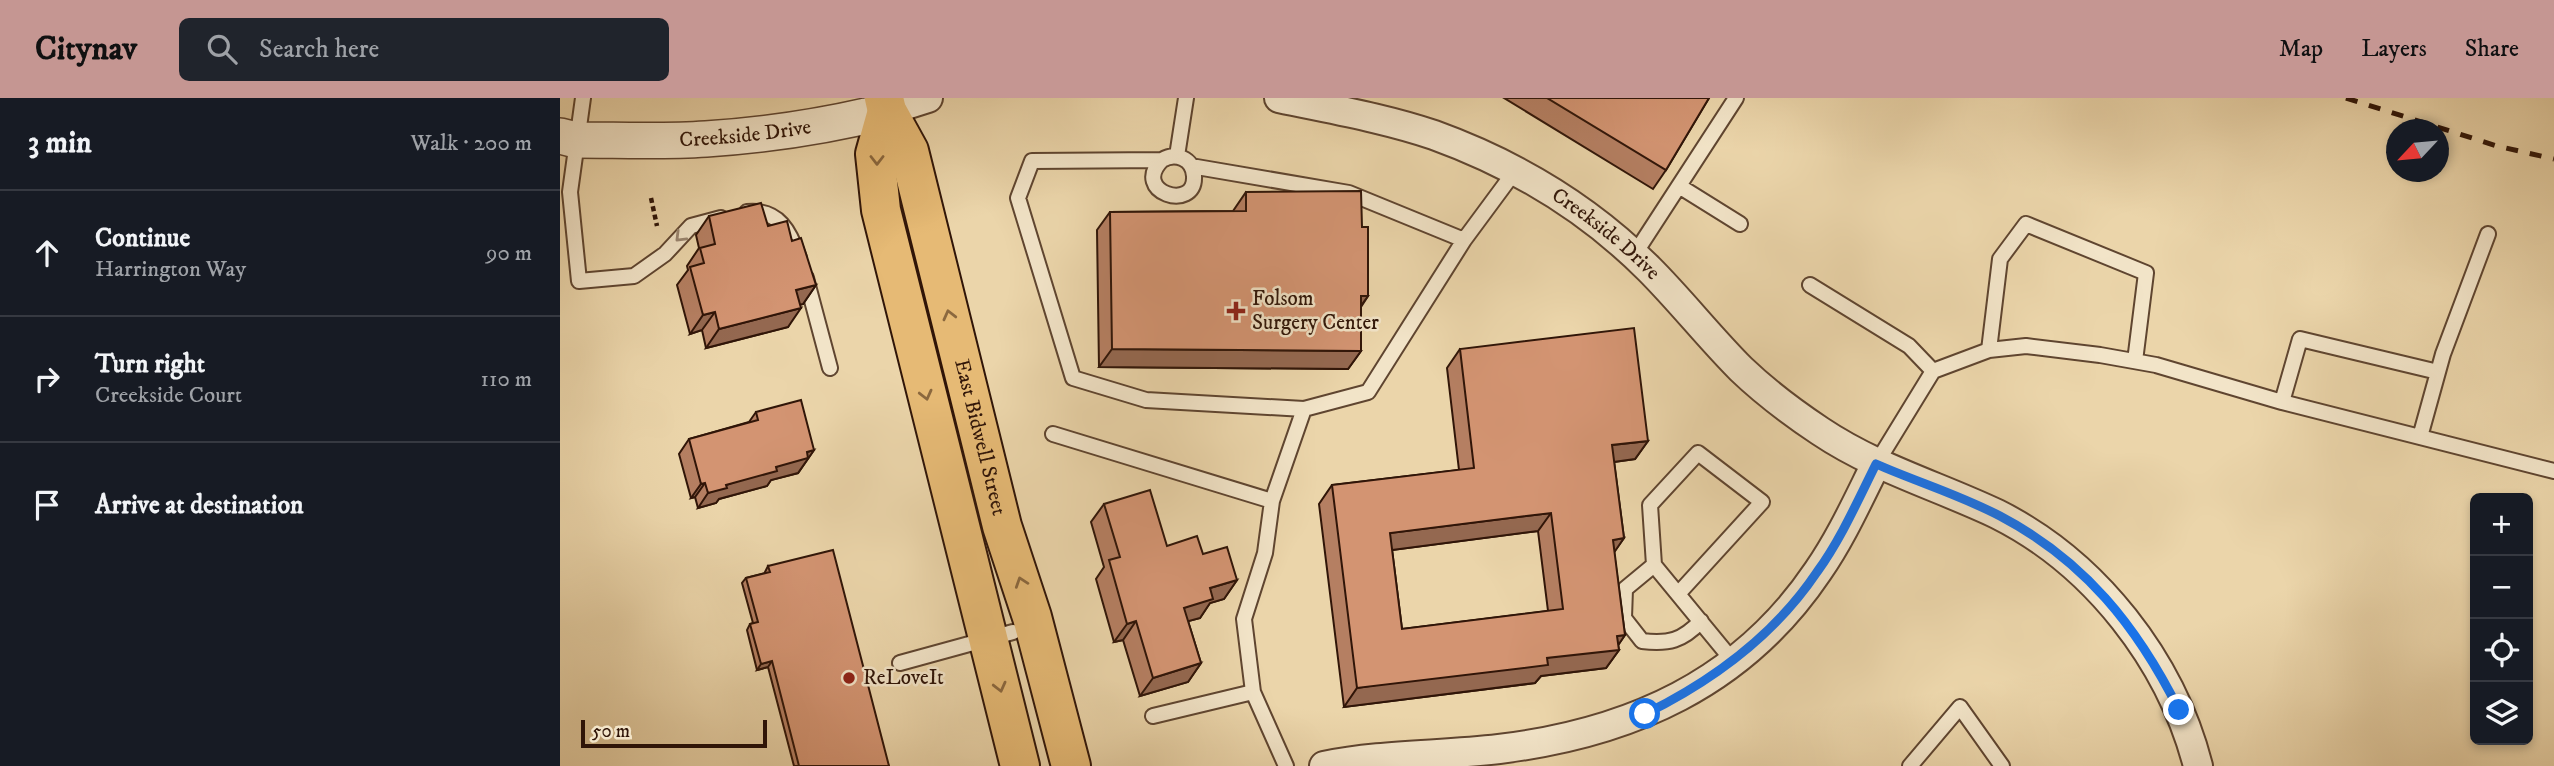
<!DOCTYPE html>
<html lang="en">
<head>
<meta charset="utf-8">
<style>
  :root { --surface:#171b24; --page:#20242c; --text:#f1f3f6; --muted:#9ea1a6; --line:#363941; --accent:#c59692 }
  body { margin:0; font-family:"IM FELL DW Pica",serif; background:var(--page); color:var(--text) }
  .controls { position:absolute; right:21px; bottom:21px; display:grid; overflow:hidden; border-radius:10px; box-shadow:0 4px 10px #0003 }
  .controls button { width:63px; height:63px; display:grid; place-items:center; padding:0; border:0; border-bottom:2px solid var(--line); background:var(--surface); color:var(--text); font:35px sans-serif }
  .compass { position:absolute; left:1826px; top:21px; width:63px; height:63px; border-radius:50%; background:var(--surface); box-shadow:0 4px 10px #0003; rotate:244deg }
  .scale { position:absolute; left:21px; bottom:18px; width:186px; box-sizing:border-box; padding-left:7px; border:4px solid #301508; border-top:0; font-size:19px; line-height:24px; white-space:nowrap; color:#301508; -webkit-text-stroke:5px #f2e4c8; paint-order:stroke }
  .stop { position:absolute; width:21px; height:21px; margin:-16px; border:5px solid #1a73e8; border-radius:50%; background:#fff }
  .stop.end { background:#1a73e8; border-color:#fff; box-shadow:0 2px 7px #0008 }
  .list { margin:0; padding:0; list-style:none }
  h2 { display:flex; justify-content:space-between; align-items:center; height:91px; margin:0; padding:0 28px; font-size:30px }
  h2 small { font-size:23px; font-weight:400; color:var(--muted) }
  .list li { display:grid; grid-template-columns:46px 1fr auto; gap:21px; align-items:center; box-sizing:border-box; height:126px; padding:0 28px; border-top:2px solid var(--line) }
  .list b { display:block; font-size:26px; white-space:nowrap }
  .list p { margin:0; font-size:23px; white-space:nowrap; color:var(--muted) }
  .list em { font-size:23px; font-style:normal; color:var(--muted) }
  .icon { flex:none; width:38px; height:38px; fill:none; stroke:currentColor; stroke-width:2; stroke-linecap:round; stroke-linejoin:round }
  .map { position:relative; flex:none; width:1994px; height:668px; overflow:hidden }
  header { display:flex; align-items:center; gap:42px; box-sizing:border-box; height:98px; padding:0 35px; background:var(--accent); color:#111 }
  header strong { font-size:33px }
  nav { display:flex; gap:38px; margin-inline-start:auto; font-size:24px }
  .search { width:490px; height:63px; background:var(--page); display:flex; align-items:center; gap:18px; box-sizing:border-box; padding:0 24px; border-radius:10px; color:var(--muted); font-size:26px }
  main { display:flex }
  aside { flex:1; background:var(--surface) }
  .map>svg:first-child { display:block }
</style>
</head>
<body>
<header>
<strong>Citynav</strong>
<div class="search"><svg class="icon" aria-label="search" viewBox="0 0 24 24"><circle cx="10" cy="10" r="6"/><path d="M15 15l6 6"/></svg>Search here</div>
<nav><a>Map</a><a>Layers</a><a>Share</a></nav>
</header>
<main>
<aside>
<h2>3 min<small>Walk · 200 m</small></h2>
<ul class="list">
<li><svg class="icon" aria-label="ahead" viewBox="0 0 24 24"><path d="M12 20V5M6 11l6-6 6 6"/></svg><div><b>Continue</b><p>Harrington Way</p></div><em>90 m</em></li>
<li><svg class="icon" aria-label="right" viewBox="0 0 24 24"><path d="M7 20v-9h11M14 6l5 5-5 5"/></svg><div><b>Turn right</b><p>Creekside Court</p></div><em>110 m</em></li>
<li><svg class="icon" aria-label="arrive" viewBox="0 0 24 24"><path d="M6 21V4h12l-3 4 3 4H6"/></svg><div><b>Arrive at destination</b></div></li>
</ul>
</aside>
<div class="map">
<svg width="1994" height="668" viewBox="0 0 1994 668">
  <rect width="100%" height="100%" fill="#ebd5aa"/>
  <filter id="stains"><feTurbulence type="fractalNoise" baseFrequency=".00286" numOctaves="4"/><feColorMatrix values="0 0 0 0 .2 0 0 0 0 .09 0 0 0 0 .02 0 0 0 .5 -.17"/></filter>
  <radialGradient id="worn" r=".72"><stop offset=".6" stop-color="#630" stop-opacity="0"/><stop offset="1" stop-color="#630" stop-opacity=".3"/></radialGradient>
  <g fill="none" stroke-linecap="round" stroke-linejoin="round">
    <defs>
      <path id="service" d="M23 0 10 94 19 183 74 178 105 156 131 128 161 120
        M617 58 626 0
        M602 62C570 94 636 115 634 78 633 60 615 54 602 62L472 63 458 100 513 280 586 302 744 311 808 294 904 142 955 73
        M631 68 789 95 904 142
        M1119 88 1180 126
        M187 114C219 111 230 134 239 160
        M1074 157 1176 0
        M246 180 270 270
        M1250 187 1349 248 1373 273
        M1429 252 1440 161 1466 126 1586 175 1575 263
        M1722 304 1740 241 1878 274
        M493 336 712 403 744 311
        M1860 339 1883 256 1928 136
        M1316 366 1373 273 1429 252 1466 248 1540 257 1596 267 1722 304 1994 373
        M1094 467 1090 407 1138 355 1202 404 1118 496
        M1141 523C1122 543 1109 546 1082 543L1064 520 1065 491 1094 467 1173 563
        M340 565 453 534
        M693 594 726 668
        M593 618 693 594 684 521 705 455 712 403
        M1350 668 1400 609 1442 668"/>
      <g id="minor">
        <path id="s1" d="M719 0C770 11 824 20 874 37 954 66 1029 111 1089 171 1121 203 1149 239 1181 271 1205 294 1233 315 1260 333 1315 370 1378 388 1437 416 1535 465 1611 563 1638 668"/>
        <path d="M327 13 368 0"/>
        <path d="M764 668C822 656 881 658 939 651 1070 635 1182 586 1258 473 1281 440 1298 402 1316 366"/>
      </g>
      <g id="tertiary">
        <path id="s2" d="M0 38 16 42C59 42 103 44 146 41 207 37 267 28 327 13"/>
      </g>
      <g id="primary">
        <path id="s3" d="M324 0 327 13 349 53 442 428 472 519 511 668"/>
        <path d="M327 13 315 56 321 112 460 668"/>
      </g>
    </defs>
    <use href="#service" stroke="#5f4530" stroke-width="18"/>
    <use href="#minor" stroke="#5f4530" stroke-width="32"/>
    <use href="#tertiary" stroke="#5f4530" stroke-width="38"/>
    <use href="#primary" stroke="#301508" stroke-width="42"/>
    <path stroke="#301508" stroke-width="4.5" stroke-dasharray="5 3.5" stroke-linecap="butt" d="M91 100 97 128"/>
    <use href="#service" stroke="#f2e4c8" stroke-width="14"/>
    <use href="#minor" stroke="#f2e4c8" stroke-width="28"/>
    <use href="#tertiary" stroke="#f2e4c8" stroke-width="35"/>
    <use href="#primary" stroke="#e6ba75" stroke-width="38"/>
    <path stroke="#301508" stroke-width="5" stroke-dasharray="12 12" stroke-linecap="butt" d="M1786 0 1937 48 1994 61"/>
  </g>
  <path fill="#b57f62" stroke="#301508" stroke-width="2" fill-rule="evenodd" d="M944 0H1149L1106 72 1093 91Z
    M686 94 802 129 808 198 801 209V253L788 271 539 269 537 132 550 114 673 113Z
    M149 118 208 128 232 143 256 187 243 206H240L228 229 146 250 142 232 130 236 117 187 128 172 127 168 139 150 136 137Z
    M900 251 1088 343 1075 361 1054 364 1064 440 1054 454 1065 537 1058 547 1059 552 1046 570 981 578 975 585 784 609 759 406 772 387 899 372 887 270ZM978 433 988 513 842 531 832 452Z
    M196 314 254 352 238 375 211 382 207 388 159 401 156 405 138 410 135 399 131 400 119 356 129 341 189 324Z
    M544 406 607 448 643 456 677 482 664 501 650 505 640 520 628 523 641 565 628 584 580 598 563 542 554 544 536 481 544 469 531 424Z
    M208 468 329 668H234L208 569 197 572 187 532 190 526 193 525 182 485 186 480 205 475V474Z"/>
  <path fill="#946850" stroke="#301508" stroke-width="2" d="M256 187 243 206 223 211 236 192Z
    M801 198H808L795 216Z
    M241 210 228 229 146 250 159 231Z
    M155 214 142 232 130 236 143 217Z
    M552 251 801 253 788 271 539 269Z
    M1088 343 1075 361 1039 366 1052 347Z
    M254 352 238 375 211 382 207 388 159 401 156 405 138 410 148 395 166 387 216 369 247 354Z
    M145 385 135 399 131 400 141 386Z
    M991 415 978 433 817 454 830 435Z
    M1064 440 1051 459 1053 442Z
    M677 482 664 501 650 505 640 520 611 528 624 510 650 490Z
    M576 523 563 542 554 544 567 526Z
    M1065 537 1055 552H1059L1046 570 981 578 975 585 784 609 797 590 987 560 1057 538Z
    M212 563 208 569 197 572 201 566Z
    M641 565 628 584 580 598 593 580Z"/>
  <path fill="#d39472" stroke="#301508" stroke-width="2" fill-rule="evenodd" d="M987 0H1149L1106 72Z
    M801 93 802 129H808V198H801V253L552 251 550 114 686 113V94Z
    M201 105 208 128 227 123 232 143 241 140 256 187 236 192 241 210 159 231 155 214 143 217 130 169 144 165 140 150 155 146 149 118Z
    M1074 230 1088 343 1052 347 1064 440 1053 442 1065 537 1057 538 1059 552 987 560 988 567 797 590 772 387 914 370 900 251ZM991 415 1003 511 842 531 830 435Z
    M241 302 254 352 247 354 248 360 216 369 217 373 166 387 167 390 148 395 145 385 141 386 129 341 198 322 196 314Z
    M590 392 607 448 637 438 643 456 667 449 677 482 650 490 653 501 624 510 641 565 593 580 576 523 567 526 549 462 560 459 544 406Z
    M273 452 329 668H239L212 563 201 566 190 526 198 524 186 480 210 474 208 468Z"/>
  <defs><path id="oneway-chevron" d="M-2-3.5L2.5 0L-2 3.5" fill="none" stroke-width="1.6" stroke-linecap="round" stroke-linejoin="round" transform="scale(1.75)"/></defs>
  <g stroke="#8b683e">
    <use href="#oneway-chevron" transform="translate(317 62) rotate(90)"/>
    <use href="#oneway-chevron" transform="translate(389 217) rotate(-104)"/>
    <use href="#oneway-chevron" transform="translate(366 297) rotate(76)"/>
    <use href="#oneway-chevron" transform="translate(461 484) rotate(-109)"/>
    <use href="#oneway-chevron" transform="translate(440 589) rotate(76)"/>
  </g>
  <use stroke="#9b8772" href="#oneway-chevron" transform="translate(120 139) rotate(135)"/>
  <g fill="none" stroke-linecap="round" stroke-linejoin="round">
    <path stroke="#1a73e8" stroke-width="9" d="M1085 616C1154 582 1214 538 1257 474 1281 441 1298 402 1316 366 1357 384 1400 397 1440 418 1524 462 1577 528 1619 612"/>
  </g>
  <g fill="#8f2418" stroke="#f2e4c8" stroke-width="2.5">
    <path d="M672.5 202.5h7v7h7v7h-7v7h-7v-7h-7v-7h7z"/>
    <circle cx="289" cy="580" r="7"/>
  </g>
  <g text-anchor="middle" dominant-baseline="central" stroke-width="5" stroke-linejoin="round" paint-order="stroke">
    <g font-size="21" fill="#301508" stroke="#f2e4c8">
      <text stroke="none"><textPath href="#s2" startOffset="186">Creekside Drive</textPath></text>
      <text stroke="none"><textPath href="#s1" startOffset="359">Creekside Drive</textPath></text>
      <text stroke="none"><textPath href="#s3" startOffset="354">East Bidwell Street</textPath></text>
    </g>
    <g font-size="21" fill="#301508" stroke="#f2e4c8" text-anchor="start">
      <text x="692" y="201">Folsom<tspan x="692" dy="24">Surgery Center</tspan></text>
      <text x="303" y="580">ReLoveIt</text>
    </g>
  </g>
  <rect width="100%" height="100%" filter="url(#stains)"/>
  <rect width="100%" height="100%" fill="url(#worn)"/>
</svg>
<div class="controls">
<button>+</button>
<button>−</button>
<button><svg class="icon" aria-label="locate" viewBox="0 0 24 24"><circle cx="12" cy="12" r="6"/><path d="M12 2v4M12 18v4M2 12h4M18 12h4"/></svg></button>
<button><svg class="icon" aria-label="layers" viewBox="0 0 24 24"><path d="M12 4l9 5-9 5-9-5zM3 14l9 5 9-5"/></svg></button>
</div>
<svg class="compass" viewBox="-18 -18 36 36"><path d="M0-13l5 13h-10z" fill="#e53935"/><path d="M0 13l5-13h-10z" fill="#9ea1a6"/></svg>
<div class="scale">50 m</div>
<div class="stop" style="left:1085px;top:616px"></div>
<div class="stop end" style="left:1619px;top:612px"></div>
</div>
</main>
</body>
</html>
